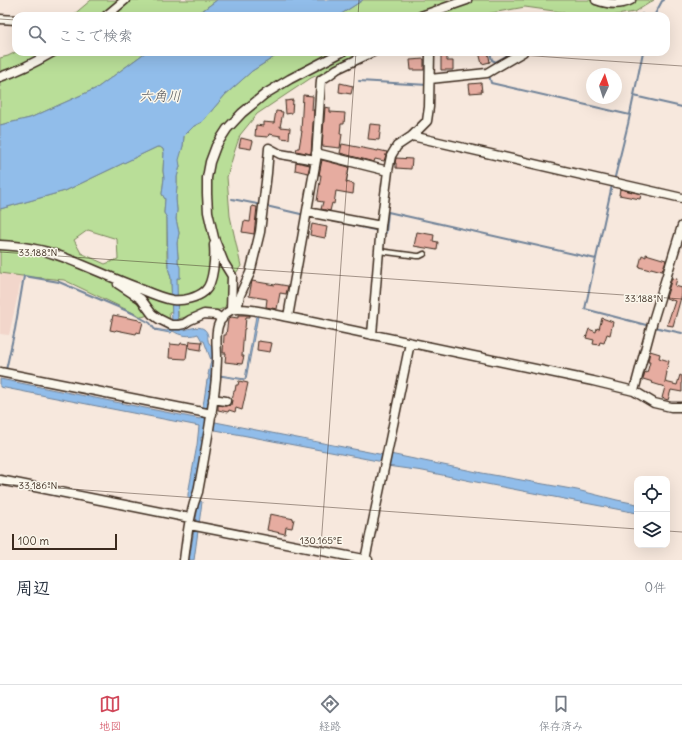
<!DOCTYPE html>
<html lang="ja">
<head>
<meta charset="utf-8">
<style>
  :root { --surface:#fff; --page:#f6f6f7; --text:#1f2937; --muted:#747a83; --line:#e0e1e3; --accent:#d1495b }
  body { margin:0; font-family:Delius,"Klee One",sans-serif; background:var(--page); color:var(--text) }
  .controls { position:absolute; right:12px; bottom:12px; display:grid; overflow:hidden; border-radius:8px; box-shadow:0 4px 16px #0002 }
  .controls button { width:36px; height:36px; display:grid; place-items:center; padding:0; border:0; border-bottom:1px solid var(--line); background:var(--surface); color:var(--text); font:20px sans-serif }
  .compass { position:absolute; left:586px; top:68px; width:36px; height:36px; border-radius:50%; background:var(--surface); box-shadow:0 4px 16px #0002; rotate:4deg }
  .scale { position:absolute; left:12px; bottom:10px; width:105px; box-sizing:border-box; padding-left:4px; border:2px solid #3b2a1e; border-top:0; font-size:11px; line-height:14px; white-space:nowrap; color:#3b2a1e; -webkit-text-stroke:3px #fbf7ec; paint-order:stroke }
  .list { margin:0; padding:0; list-style:none }
  h2 { display:flex; justify-content:space-between; align-items:center; height:52px; margin:0; padding:0 16px; font-size:17px }
  h2 small { font-size:13px; font-weight:400; color:var(--muted) }
  .icon { flex:none; width:22px; height:22px; fill:none; stroke:currentColor; stroke-width:2; stroke-linecap:round; stroke-linejoin:round }
  .map { position:relative; flex:none; width:682px; height:560px; overflow:hidden }
  .search { position:absolute; background:var(--surface); box-shadow:0 4px 16px #0002; left:12px; right:12px; top:12px; height:44px; display:flex; align-items:center; gap:10px; box-sizing:border-box; padding:0 14px; border-radius:12px; color:var(--muted); font-size:15px }
  .sheet { height:124px; background:var(--surface) }
  nav { display:flex; justify-content:space-around; align-items:center; box-sizing:border-box; height:56px; border-top:1px solid var(--line); background:var(--surface); font-size:11px; color:var(--muted) }
  nav a { display:grid; justify-items:center; gap:2px }
  nav .on { color:var(--accent) }
  .map>svg:first-child { display:block }
</style>
</head>
<body>
<div class="map">
<svg width="682" height="560" viewBox="0 0 682 560">
  <rect width="100%" height="100%" fill="#f7e8dd"/>
  <filter id="ink" filterUnits="userSpaceOnUse"><feTurbulence type="fractalNoise" baseFrequency=".025" numOctaves="2"/><feDisplacementMap in="SourceGraphic" scale="8" xChannelSelector="R" yChannelSelector="G"/><feConvolveMatrix kernelMatrix="1 2 1 2 8 2 1 2 1" color-interpolation-filters="sRGB"/></filter>
  <g filter="url(#ink)">
    <path fill="#f2d6cb" d="M0 273 22 276 9 335 0 334Z"/>
    <path fill="#b9de98" stroke="#7a845b" fill-rule="evenodd" d="M91 0H217L195 16H72Z
      M363 0H654L635 12 611 16H590L525 7 475 16H338Z
      M16 52H146L97 88 30 118 0 125V58L8 56Z
      M282 52H369L311 78 257 114 240 135 234 153 227 177 230 216 241 266 229 283 230 299 224 308 219 310 209 311 178 319V311L169 312 170 321 155 313 142 317 64 280 22 276 0 273V209L11 206 65 191 157 147H160L163 149 164 153 163 171 164 178 162 194 165 199 164 213 167 218V256L168 267 171 278 172 302 177 278H180L178 263V257L177 243 179 233 176 219 177 210 176 199 177 185V177L180 166 178 160 183 146 184 136 194 126 202 122 225 95 252 71ZM88 230 117 239 118 259 105 264 81 253 74 240Z"/>
    <path fill="#91bdea" stroke="#6f8298" d="M217 0H363L338 16H195Z
      M146 52H282L252 71 225 95 202 122 194 126 184 136 183 146 179 160 180 166 177 177V185L176 199 177 210 176 219 179 233 177 243 178 257V263L180 267V278H177L178 328H181L184 330C192 328 203 324 207 333 209 338 207 335 208 340 208 342 210 344 211 346L212 345 214 357 213 374 245 379 256 316H258L246 379 245 380 213 375V376H211L210 380H212L205 420 384 455 390 454 482 473 577 490 617 500 637 504V513L471 481 423 471 387 466 383 462 205 428 203 438 201 437V441H203L193 495 202 502 194 560H189L198 507 197 504 191 500 188 497V494L197 445 199 426 0 387V379L200 419 204 400 207 380H208L209 375H208L211 360 204 341H202L198 334C190 337 180 336 173 331L170 333 154 330 155 329 167 331 169 330V328H172L171 278 168 267 167 218 164 213 165 199 162 194 164 178 163 171 164 153 163 149 160 147H157L65 191 11 206 0 209V125L30 118 97 88Z"/>
    <g fill="none" stroke-linecap="round" stroke-linejoin="round">
      <path stroke="#6f8298" stroke-width="2" d="M642 14 643 16
        M654 16 662 1 664 0
        M490 52 492 60 496 62
        M499 64 497 61 513 52
        M489 75 491 83 630 115
        M359 81 428 85
        M634 96 682 107
        M400 149 409 142
        M614 181 628 124 643 52
        M612 185 585 309 650 326
        M232 199 262 205
        M266 206 305 215
        M338 222 379 231
        M383 232 386 233 388 212 596 259
        M654 327 682 333
        M6 370 15 329 24 276 59 282 132 313 150 323 155 330H157"/>
    </g>
    <path fill="#e6aca0" stroke="#3b2a1e" d="M441 52H447V61H453V70H441Z
      M479 52H488L490 62 482 64Z
      M424 59V70H411L410 60Z
      M340 83 353 86 351 94 339 92Z
      M481 83 482 92 470 93 469 84Z
      M303 95 313 96 312 110H314L311 154 296 151 297 148H299L302 131H301Z
      M293 100 292 113 286 114 285 101Z
      M325 107 330 108V112L345 113 344 124H341L340 134H342L340 148 322 146Z
      M276 111 283 112 280 127 290 128 289 139 281 138V136L269 134 268 137 255 136 256 125 263 126V122L274 123Z
      M370 124 381 125 379 140 368 139Z
      M241 138 253 141 251 149 239 147Z
      M342 144 378 151V150L387 152 384 161 375 159 374 162 340 153Z
      M396 158 412 159 411 169 396 168V163H395Z
      M322 160 349 167 346 182 354 184 353 194 336 191 334 204 332 203 330 211 321 209 323 202 317 201 321 175H319Z
      M296 162 310 165 308 173 295 170Z
      M620 189 641 194 640 199 619 195Z
      M252 206 257 207 254 234 242 232 244 221 250 222Z
      M312 224 327 227 325 238 310 235Z
      M417 232 434 235 433 241 438 242 437 250 414 246Z
      M646 254 666 260 662 271 651 268 650 270 639 267 642 255 646 257Z
      M672 278 677 279 675 286 682 288V294L673 326 667 325 675 301 666 298Z
      M252 281 275 285 276 284 288 286 286 294 280 293 277 309 266 307 267 299 249 296Z
      M113 315 139 320V321L143 322 140 333 137 332 136 334 116 330 115 331 110 330Z
      M238 315H250V317H246L245 329H244L242 356H244L242 364 225 362 226 353H223L224 335H226L228 320 231 317 238 318Z
      M602 318 613 322 610 335 607 334 604 343 600 342 599 345 593 344 594 340 586 338 589 329 596 332 597 328 599 329Z
      M190 341 202 342 201 350 189 348Z
      M258 341 272 343 270 352 257 350Z
      M181 343 188 344 186 359 169 358 170 344 180 345Z
      M650 351 660 354 659 358 669 361 666 372H667L665 382 677 385 680 375 682 376V392L671 390 668 400 662 398 665 387 652 383 653 382 643 379 645 372 647 373 650 362H648Z
      M239 381 248 383 242 410 236 408 235 412 229 410 228 412 218 410V405L226 406 231 405 234 391H235L236 385H238Z
      M270 514 294 519 292 528 286 527 285 534 267 530Z"/>
    <g fill="none" stroke-linecap="round" stroke-linejoin="round">
      <defs>
        <path id="lane" d="M379 251 417 256H420L424 254"/>
        <path id="street" d="M596 0C607 4 620 6 631 0
          M106 16 125 0
          M421 16 467 0
          M0 19 16 20
          M0 77C18 71 36 62 53 52
          M430 79 487 73 497 67 523 52
          M412 136 682 198
          M316 153 388 171
          M307 212 381 226
          M0 245C19 246 38 248 57 255 83 264 109 277 136 287 148 292 160 298 173 300 183 301 197 298 205 291 214 283 215 256 214 245
          M118 284 141 299 152 314 159 319 171 325H179L184 324 190 320 204 314 216 315 222 319
          M237 309 240 295 250 273 260 232 267 173 269 148 280 154 316 160
          M231 310 232 276 224 263 214 238 208 212 207 194V178L210 162 216 146 227 129 242 113 265 94 290 79 342 52
          M288 317 316 160 321 80 329 75 337 69 373 52
          M372 335 381 226 388 171 391 156 397 146 412 136 427 121 429 107 430 52
          M0 372 212 414
          M634 391 652 324 682 226
          M213 399 226 401
          M0 480 190 518
          M190 525 368 560
          M184 560C187 537 189 514 198 492 205 454 212 417 216 378 216 371 217 364 217 357 217 347 215 336 218 326 220 320 225 313 231 310 242 306 276 315 288 317L593 381 634 391 654 403 671 407H682
          M365 560 410 343"/>
      </defs>
      <use href="#lane" stroke="#3b2a1e" stroke-width="7"/>
      <use href="#street" stroke="#3b2a1e" stroke-width="11"/>
      <use href="#lane" stroke="#fbf7ec" stroke-width="4"/>
      <use href="#street" stroke="#fbf7ec" stroke-width="8"/>
    </g>
  </g>
  <path fill="none" stroke="#3b2a1e" stroke-width="1" stroke-opacity="0.45" d="M358 16 359 0M0 19 16 20M476 52 682 66M0 252 682 299M0 484 637 529M667 531 682 532M320 560 356 52"/>
  <g text-anchor="middle" dominant-baseline="central" stroke-width="3" stroke-linejoin="round" paint-order="stroke">
    <g font-size="14" font-style="italic" fill="#55565b" stroke="#fbf7ec">
      <text x="160" y="96">六角川</text>
    </g>
  </g>
  <g font-size="10" text-anchor="middle" fill="#3b2a1e" stroke="#fbf7ec" stroke-width="3" stroke-linejoin="round" paint-order="stroke">
    <text x="38" y="256">33.188°N</text>
    <text x="644" y="302">33.188°N</text>
    <text x="38" y="489">33.186°N</text>
    <text x="321" y="544">130.165°E</text>
  </g>
</svg>
<div class="controls">
<button><svg class="icon" aria-label="locate" viewBox="0 0 24 24"><circle cx="12" cy="12" r="6"/><path d="M12 2v4M12 18v4M2 12h4M18 12h4"/></svg></button>
<button><svg class="icon" aria-label="layers" viewBox="0 0 24 24"><path d="M12 4l9 5-9 5-9-5zM3 14l9 5 9-5"/></svg></button>
</div>
<svg class="compass" viewBox="-18 -18 36 36"><path d="M0-13l5 13h-10z" fill="#e53935"/><path d="M0 13l5-13h-10z" fill="#747a83"/></svg>
<div class="scale">100 m</div>
<div class="search"><svg class="icon" aria-label="search" viewBox="0 0 24 24"><circle cx="10" cy="10" r="6"/><path d="M15 15l6 6"/></svg>ここで検索</div>
</div>
<section class="sheet">
<h2>周辺<small>0件</small></h2>
<ul class="list">
</ul>
</section>
<nav>
<a class="on"><svg class="icon" aria-label="map" viewBox="0 0 24 24"><path d="M3 6l6-2 6 2 6-2v14l-6 2-6-2-6 2zM9 4v14M15 6v14"/></svg>地図</a>
<a><svg class="icon" aria-label="directions" viewBox="0 0 24 24"><path d="M12 3l9 9-9 9-9-9zM9 14v-3h6M13 9l2 2-2 2"/></svg>経路</a>
<a><svg class="icon" aria-label="saved" viewBox="0 0 24 24"><path d="M7 4h10v16l-5-4-5 4z"/></svg>保存済み</a>
</nav>
</body>
</html>
